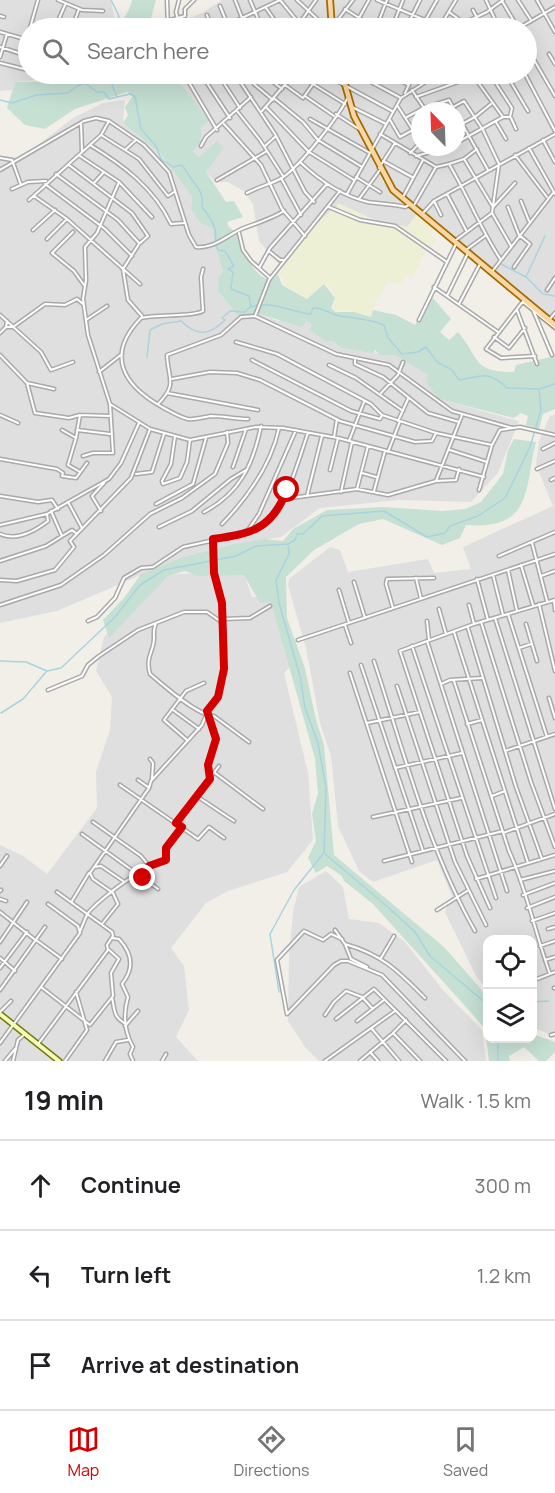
<!DOCTYPE html>
<html lang="en">
<head>
<meta charset="utf-8">
<style>
  :root { --surface:#fff; --page:#f2f2f2; --text:#202124; --muted:#757577; --line:#e0e0e0; --accent:#d40000 }
  body { margin:0; font-family:Manrope,sans-serif; background:var(--page); color:var(--text) }
  .controls { position:absolute; right:18px; bottom:18px; display:grid; overflow:hidden; border-radius:12px; box-shadow:0 6px 24px #0002 }
  .controls button { width:54px; height:54px; display:grid; place-items:center; padding:0; border:0; border-bottom:2px solid var(--line); background:var(--surface); color:var(--text); font:30px sans-serif }
  .compass { position:absolute; left:411px; top:102px; width:54px; height:54px; border-radius:50%; background:var(--surface); box-shadow:0 6px 24px #0002; rotate:337deg }
  .stop { position:absolute; width:18px; height:18px; margin:-14px; border:4px solid #d40000; border-radius:50%; background:#fff }
  .stop.end { background:#d40000; border-color:#fff; box-shadow:0 2px 6px #0008 }
  .list { margin:0; padding:0; list-style:none }
  h2 { display:flex; justify-content:space-between; align-items:center; height:78px; margin:0; padding:0 24px; font-size:26px }
  h2 small { font-size:20px; font-weight:400; color:var(--muted) }
  .list li { display:grid; grid-template-columns:39px 1fr auto; gap:18px; align-items:center; box-sizing:border-box; height:90px; padding:0 24px; border-top:2px solid var(--line) }
  .list b { display:block; font-size:22px; white-space:nowrap }
  .list em { font-size:20px; font-style:normal; color:var(--muted) }
  .icon { flex:none; width:33px; height:33px; fill:none; stroke:currentColor; stroke-width:2; stroke-linecap:round; stroke-linejoin:round }
  .map { position:relative; flex:none; width:555px; height:1061px; overflow:hidden }
  .search { position:absolute; background:var(--surface); box-shadow:0 6px 24px #0002; left:18px; right:18px; top:18px; height:66px; display:flex; align-items:center; gap:15px; box-sizing:border-box; padding:0 21px; border-radius:33px; color:var(--muted); font-size:22px }
  .sheet { height:348px; background:var(--surface) }
  nav { display:flex; justify-content:space-around; align-items:center; box-sizing:border-box; height:84px; border-top:2px solid var(--line); background:var(--surface); font-size:16px; color:var(--muted) }
  nav a { display:grid; justify-items:center; gap:3px }
  nav .on { color:var(--accent) }
  .map>svg:first-child { display:block }
</style>
</head>
<body>
<div class="map">
<svg width="555" height="1061" viewBox="0 0 555 1061">
  <rect width="100%" height="100%" fill="#f2efe9"/>
  <path fill="#e0dfdf" fill-rule="evenodd" d="M0 0H111L114 16 113 28H28V74H60L46 79 15 82 12 90 0 91Z
    M222 0H328L329 28H166L202 13Z
    M333 0H555V322L396 191 382 170 358 119 344 74H526V28H335ZM420 111H456V147H420Z
    M176 74H340L354 121 383 182 417 214 408 227 377 221 339 204 320 220 281 267 259 241 253 204 244 191 228 182H215L206 172 224 148 199 157 193 151 201 127 208 121 203 118Z
    M125 100 123 123 161 154 192 197 191 209 200 223 212 228 214 242 223 272 218 291 238 316 259 314 278 321 284 319 290 324 306 321 311 324 309 329 333 341 341 348 395 355 432 376 439 399 519 421 498 473 471 502 399 500 320 508 281 537 234 544 183 557 57 611 0 623V156L21 158 73 118 103 103Z
    M555 414V1037L533 1027 532 940H488L487 990 476 976 445 912 452 896 437 860 373 882 359 871 338 826 331 756 320 723 306 648 288 585 289 579 330 547 340 550 348 572 428 559 434 573 471 569 463 547 553 506 536 465 539 441 550 416Z
    M243 570 252 597 272 596 292 665 284 673 308 773 313 840 287 872 228 891 206 903 171 948 184 966 189 1010 176 1037 198 1061H61L0 1011V845L23 856 47 874 97 808 96 772 110 730 112 697 96 671 104 637 130 608 166 575Z
    M326 871 343 887 349 919 379 923 405 942 443 990 482 1030 486 1061H319L305 1047 288 1021 289 956 293 912 299 887Z
    M0 1017 50 1056 56 1061H0Z"/>
  <path fill="#eef0d5" d="M339 204 377 221 407 227 417 214 435 229 430 234 436 239 430 251 426 250 413 277 405 274 403 284 388 282 379 299H376L371 317 347 310 336 312 332 308 335 298 331 288 324 284 307 298 282 284 285 278 277 272 320 220Z"/>
  <path fill="#c6e0d4" d="M132 0H156L150 22 155 24 156 28H119C120 20 130 13 132 0Z
    M67 74H174L209 121 201 127V141L193 151 199 157 217 141 224 148 206 172 226 202 234 201 243 217 227 222 229 227 240 236C242 252 254 276 271 281L278 274 282 285 307 299 324 284 335 298 331 308 335 312H354L371 317 373 310 396 315 415 325 429 298H433L451 319 440 332 449 340 458 332C481 359 471 372 514 372L516 365 555 356V409L543 414 539 429 526 425 528 416 521 413 514 418 439 399 426 382 428 375 395 355H380L375 350 373 353 341 348 333 341H326L309 330 311 324 306 321 302 327 259 314 238 316 218 291 219 277 223 272 214 242 212 228 200 223 191 209 192 197 161 154 123 123 128 115 125 107 133 96 127 92 75 109 45 129 25 125 7 108 15 82 66 81Z
    M514 439 536 442C524 490 533 530 466 525L460 538 442 545 383 519 359 524 314 550 286 577 287 618 305 668 316 720 324 745 334 855 444 947 487 996 488 1038H532L533 1034 555 1042V1052L546 1061H539L524 1047 509 1056 510 1061H489L485 1029 474 1016 373 904 344 881 342 876 327 866 316 873 308 858 316 841 312 814 318 793 315 759 271 602 260 603 244 575 198 576 185 571 168 576 109 638 103 620 124 598 141 574 183 557 234 544 265 539 283 541 293 529 327 510 383 507 443 511 465 509 481 502 503 474 508 450Z"/>
  <g fill="none" stroke-linecap="round" stroke-linejoin="round">
    <path stroke="#aad3df" stroke-width="1.5" d="M111 0 119 16 115 28
      M115 74 112 85 117 97 130 94 135 97 141 129 156 146 161 159 173 167 181 165C186 168 186 172 190 177 198 189 204 192 202 207 211 219 218 227 215 242
      M0 100 12 103 37 95 68 93 77 86 85 83 97 92H104L109 99 117 97
      M479 226 481 231
      M545 236 526 277 543 294 555 296
      M487 240 498 258
      M216 246 218 250 225 251 234 266 228 269 233 272 231 289 249 296 251 307C274 300 290 312 311 314L313 308C322 307 328 313 336 315 353 319 368 318 384 325L388 338 402 354 418 352 426 347 437 362 452 370 459 380C482 377 487 369 507 388L539 389 555 384
      M501 264 526 277
      M147 357 150 330 162 324 181 321C197 336 208 337 225 320L222 318 230 311 245 312 250 307
      M288 544 289 554 276 580 279 603 300 676 305 708 318 743 326 788 324 853 389 908 415 932 430 956 488 1005
      M0 661 26 662 47 671 61 668 115 617 140 585 164 570 236 556 256 546 288 544 295 540 297 534H303L322 516 384 511 427 537 445 533 450 526 478 516 505 498 530 447 541 410 539 389
      M1 713 23 699 46 672
      M279 992 270 934 294 890 323 854
      M532 1002 549 1001
      M498 1061V1038"/>
    <defs>
      <path id="street" d="M58 0 82 10 103 11
        M167 0 168 28
        M179 0 176 12 180 28
        M235 0 246 28
        M250 0 262 28
        M280 0 303 28
        M297 0 327 28
        M377 0 444 28
        M486 0 499 28
        M518 0 531 20
        M537 0 555 32
        M502 1 518 28
        M220 6 229 28
        M266 8 280 28
        M345 9 375 28
        M473 10 482 28
        M449 12 464 23 487 12 503 0
        M207 15 212 28
        M0 16 4 17
        M359 18 369 0
        M194 21 197 28
        M159 23 185 16V9L194 0
        M333 26 353 0
        M30 28 38 0
        M55 28 65 5
        M72 28 79 9
        M221 28 280 0
        M296 28 316 0
        M376 28 387 0
        M392 28 403 0
        M406 28 420 0
        M421 28 437 0
        M439 28 456 0
        M519 28 555 7
        M0 32 28 40
        M26 39 28 32
        M526 46 555 96
        M0 47 28 56
        M549 54 555 64
        M0 57 7 34
        M0 63 28 70
        M43 74 48 75
        M184 74 217 130
        M201 74 230 118
        M218 74 240 108
        M235 74 275 134 305 192 314 202
        M263 74 254 84 273 100
        M263 74 282 89
        M287 74 291 77
        M297 74 345 104
        M324 74 392 111
        M356 74 401 98
        M388 74 409 85
        M472 74 503 117
        M506 74 528 111
        M525 74 555 131
        M285 85 303 98 313 84
        M412 90 424 108
        M405 93 414 74
        M305 96 334 116
        M416 97 458 82 472 74
        M275 99 303 122 318 140 362 167
        M397 105 413 130
        M266 107 309 152 354 180
        M352 107 386 124
        M237 111 260 140 283 176
        M262 111 294 74
        M446 111 464 101 483 130 499 164 492 213 456 240
        M456 113 488 170
        M336 114 359 129
        M407 117 424 108 449 100 455 111
        M511 118 516 129
        M310 119 370 153
        M390 120 400 137 420 126
        M496 122 506 139
        M81 123 82 152
        M224 124 261 165 282 209 305 236
        M456 127 475 117 491 104
        M380 134 436 167 413 207
        M101 135 125 150 136 140
        M543 140 555 162
        M456 143 503 117H510L512 108 490 74
        M90 145C123 165 154 188 171 224L184 223
        M201 146 206 137 251 97
        M265 146 276 136
        M529 148 555 194
        M125 150 139 159 168 196 174 192
        M410 153 420 143
        M515 155 547 197
        M80 156 119 182 152 217
        M416 156 448 147
        M0 158 12 160
        M464 159 493 207 515 183
        M12 160 21 185
        M383 161 412 177
        M300 162C319 180 342 196 368 202 380 204 393 204 405 207L409 205
        M449 164 464 159 477 149
        M69 165 132 213 148 236 139 244 123 269 128 300 142 316
        M436 167 449 164C468 196 481 230 501 260
        M379 168 395 143
        M0 170 84 121 96 118 109 121 144 145 169 172 189 235 196 247C215 249 228 234 244 228 257 223 271 219 284 211
        M56 174 118 220 139 243
        M356 177 380 192
        M281 178 301 215
        M217 180 267 151
        M94 183 104 172
        M45 184 105 229 132 256
        M12 189 28 182 46 181
        M247 193C258 187 271 184 282 178 300 166 337 119 347 99
        M347 194 401 98 438 74
        M447 194 466 230
        M34 196 67 219 140 284
        M403 197 423 160
        M359 199 380 170
        M29 200 101 135 109 121
        M434 201 441 215
        M521 201 529 221
        M329 207 360 220 395 226 447 262
        M508 207 519 235 530 244 514 267
        M423 213 434 201 555 134
        M492 213 511 246
        M33 230 55 210
        M73 232 52 253 74 271 84 285
        M239 233 243 250 251 261 270 278
        M47 239 66 220
        M466 250 485 236
        M270 252 280 260H285
        M259 268 270 248 327 184
        M203 269 201 277 203 311C194 317 156 314 141 318 105 355 123 385 162 407 170 411 179 417 188 419 195 420 204 417 211 416 223 416 236 419 248 419
        M491 273 553 193
        M434 287 498 332
        M547 290 555 278
        M447 296 468 253
        M524 300 486 349 501 358 535 356
        M523 302 555 328
        M459 304 480 264
        M517 310 537 364
        M533 310 552 355
        M0 315 41 352 51 370 73 362
        M255 316 269 280 340 191
        M86 320 107 306
        M419 320 456 244
        M549 320 555 313
        M6 327H13L45 304 65 305 77 299 83 304
        M0 333 6 327 7 321
        M494 337 509 348 525 328
        M236 342 277 354 371 404 382 415
        M0 355 27 383 54 389
        M252 360 351 411 380 419 382 415 436 433 492 445
        M355 360V364L383 377 428 413 459 422
        M329 365 356 378 403 411
        M99 372 122 354
        M172 379 210 372 237 373 260 380 340 421 415 442 432 441 436 433
        M27 383 35 413 69 418 80 415 110 416
        M167 393 258 410
        M381 393 398 375 403 362
        M110 404 150 429 190 440 256 427 283 428 338 438 484 477
        M158 404C178 384 168 379 167 355L221 335 241 317 255 316 336 354 389 365 452 411 512 428
        M0 415 18 423
        M80 415 76 438 68 465 80 472
        M398 421 408 399
        M62 430 76 438
        M77 430 110 434
        M175 436 171 464 162 481 163 484 180 478 187 462 190 440
        M334 437 337 419
        M349 441 364 402
        M543 449 555 443
        M450 450 487 462
        M388 452 400 421
        M83 456 93 453H113L110 404 88 335 83 299 86 280 85 247 97 233 119 182
        M0 459 57 469 63 473 62 476 76 478 87 463
        M233 467 246 429
        M537 469 555 461
        M330 470 338 438
        M362 473 376 477
        M136 474 152 472 164 434
        M551 480 555 478
        M436 481 462 415
        M357 489 368 446
        M479 490 492 445 500 430 520 427 555 435
        M374 491 385 451
        M341 492 352 442
        M0 496 38 502 52 500 58 509
        M307 496 322 436
        M284 499 357 489 388 495 436 481 456 480 459 469
        M68 502 82 528
        M156 504 193 484 206 438
        M51 511 62 536
        M101 511 92 496 104 483
        M204 512C240 493 253 465 261 426
        M222 524C248 497 271 466 279 428
        M0 525 47 514 109 479 121 463 139 423
        M159 527 192 511 231 479 246 470
        M248 530C256 528 265 526 270 521 286 506 300 455 308 433
        M0 534C16 541 35 531 48 521L47 514
        M532 543 547 601
        M499 556 555 532
        M0 561 46 546 72 530 77 534
        M521 565 533 605
        M508 570 517 611
        M493 575 503 615
        M541 576 555 571
        M416 578 421 599
        M477 579 488 620
        M0 580 17 581 55 570 74 547 70 541 131 478 150 429
        M354 582 365 618
        M339 590 349 623
        M554 600 555 610
        M539 604 555 671
        M0 605 61 585 104 555 150 514 182 498 215 474 228 443 227 432
        M469 605 474 624
        M393 608 386 584 387 579 434 578
        M439 609 446 634
        M508 614 547 737
        M495 618 555 809
        M223 619 250 618 270 606
        M88 621 97 617 115 598 124 578 129 575 141 568 153 567 183 547 237 535 248 530 259 514 296 430
        M427 621 429 640
        M481 622 531 782 555 847
        M156 623C153 630 154 632 154 638 154 652 145 656 150 674 164 686 198 716 214 716L249 742
        M526 624 537 661
        M345 625 351 643
        M468 628 516 787 542 859
        M454 632 528 863
        M298 640 555 554
        M427 641 507 891
        M412 646 496 898
        M519 648 531 644
        M374 661C404 752 428 848 475 931
        M361 665 423 851
        M350 673 412 862
        M454 681 509 851C527 890 535 933 550 974
        M441 684 450 680 482 678
        M397 686 455 862 486 925
        M48 690 82 676 88 665 99 656 138 630 184 612H207L223 623
        M549 698 555 718
        M173 710 199 729
        M208 716 216 739 208 765 210 779
        M367 723 420 712
        M467 724 482 720
        M187 740 164 720 186 691 204 683
        M505 751 555 734
        M150 759 153 763 152 779
        M395 768 462 753
        M215 773 263 809
        M138 780 148 787
        M120 785 198 839 209 827 224 838
        M492 796 505 791
        M198 797 234 821
        M373 817 461 798
        M93 822 141 856 149 866
        M176 823 219 766
        M503 833 555 814
        M82 834 158 889
        M384 861 503 831
        M0 866 7 856
        M94 867 101 866 123 881
        M143 878 149 866 166 860V848L182 827
        M476 879 555 855
        M520 880 555 871
        M0 891 1 890
        M523 895 555 883
        M0 899 6 901
        M72 901 89 873
        M490 908 467 856 400 651 474 624 555 600
        M527 908 555 897
        M437 910 467 891
        M0 912 34 939
        M532 921 555 913
        M102 924 118 904 113 893 93 879 90 873 149 788 151 781 202 725 209 708 218 698 222 682 225 651 222 603 215 573 213 539
        M548 929 555 927
        M335 930 345 944 351 959 367 967
        M80 931C83 925 85 918 88 913 95 904 128 877 138 875
        M112 938 119 939C132 953 135 968 122 984L128 997C123 1014 124 1031 133 1047L130 1054 133 1061
        M342 939 331 934 323 940 304 931 277 960 287 1014 334 965 341 961H348L382 975 465 1061
        M36 940 62 959
        M0 942 27 902
        M345 944C383 955 398 971 425 998
        M540 946 555 941
        M0 958 15 971
        M381 958 394 936
        M545 960 555 957
        M0 968 27 932
        M532 981 555 972
        M41 987 90 1025 113 996 111 973 119 959 108 949
        M554 988H555
        M0 990 45 927
        M112 998C115 1010 113 1016 124 1023
        M0 1012 11 1001
        M325 1015 334 1002 346 991 362 997 373 1009
        M336 1019 374 989 446 1061
        M406 1020 393 1033 420 1061
        M357 1021 384 1000
        M125 1026 138 1011
        M372 1029 399 1061
        M551 1035 555 1034
        M0 1043 80 933 78 926 48 904
        M38 1044 108 950 107 945 113 936 112 932 57 892
        M370 1052 378 1061
        M5 1061 15 1049
        M13 1061 18 1040 25 1034
        M65 1061 87 1030 76 992
        M105 1061 116 1042 128 1040
        M162 1061 166 1054
        M325 1061 395 1011
        M360 1061 392 1034"/>
      <path id="secondary" d="M0 1014 59 1061"/>
      <path id="primary" d="M330 0 332 28
        M342 74 354 116 393 190 555 325"/>
    </defs>
    <use href="#street" stroke="#a9a9a9" stroke-width="5"/>
    <use href="#secondary" stroke="#707d05" stroke-width="7"/>
    <use href="#primary" stroke="#a06b00" stroke-width="8"/>
    <use href="#street" stroke="#fff" stroke-width="2"/>
    <use href="#secondary" stroke="#f7fabf" stroke-width="4"/>
    <use href="#primary" stroke="#fcd6a4" stroke-width="4.5"/>
  </g>
  <g fill="none" stroke-linecap="round" stroke-linejoin="round">
    <path stroke="#d40000" stroke-width="8" d="M143 878 149 866 166 860V848L182 827 176 823 210 779 208 765 216 739 207 711 218 697 224 669 222 603 214 573 213 539C251 534 272 529 287 490"/>
  </g>
</svg>
<div class="controls">
<button><svg class="icon" aria-label="locate" viewBox="0 0 24 24"><circle cx="12" cy="12" r="6"/><path d="M12 2v4M12 18v4M2 12h4M18 12h4"/></svg></button>
<button><svg class="icon" aria-label="layers" viewBox="0 0 24 24"><path d="M12 4l9 5-9 5-9-5zM3 14l9 5 9-5"/></svg></button>
</div>
<svg class="compass" viewBox="-18 -18 36 36"><path d="M0-13l5 13h-10z" fill="#e53935"/><path d="M0 13l5-13h-10z" fill="#757577"/></svg>
<div class="stop" style="left:287px;top:490px"></div>
<div class="stop end" style="left:143px;top:878px"></div>
<div class="search"><svg class="icon" aria-label="search" viewBox="0 0 24 24"><circle cx="10" cy="10" r="6"/><path d="M15 15l6 6"/></svg>Search here</div>
</div>
<section class="sheet">
<h2>19 min<small>Walk · 1.5 km</small></h2>
<ul class="list">
<li><svg class="icon" aria-label="ahead" viewBox="0 0 24 24"><path d="M12 20V5M6 11l6-6 6 6"/></svg><div><b>Continue</b></div><em>300 m</em></li>
<li><svg class="icon" aria-label="left" viewBox="0 0 24 24"><path d="M17 20v-9H6M10 6l-5 5 5 5"/></svg><div><b>Turn left</b></div><em>1.2 km</em></li>
<li><svg class="icon" aria-label="arrive" viewBox="0 0 24 24"><path d="M6 21V4h12l-3 4 3 4H6"/></svg><div><b>Arrive at destination</b></div></li>
</ul>
</section>
<nav>
<a class="on"><svg class="icon" aria-label="map" viewBox="0 0 24 24"><path d="M3 6l6-2 6 2 6-2v14l-6 2-6-2-6 2zM9 4v14M15 6v14"/></svg>Map</a>
<a><svg class="icon" aria-label="directions" viewBox="0 0 24 24"><path d="M12 3l9 9-9 9-9-9zM9 14v-3h6M13 9l2 2-2 2"/></svg>Directions</a>
<a><svg class="icon" aria-label="saved" viewBox="0 0 24 24"><path d="M7 4h10v16l-5-4-5 4z"/></svg>Saved</a>
</nav>
</body>
</html>
